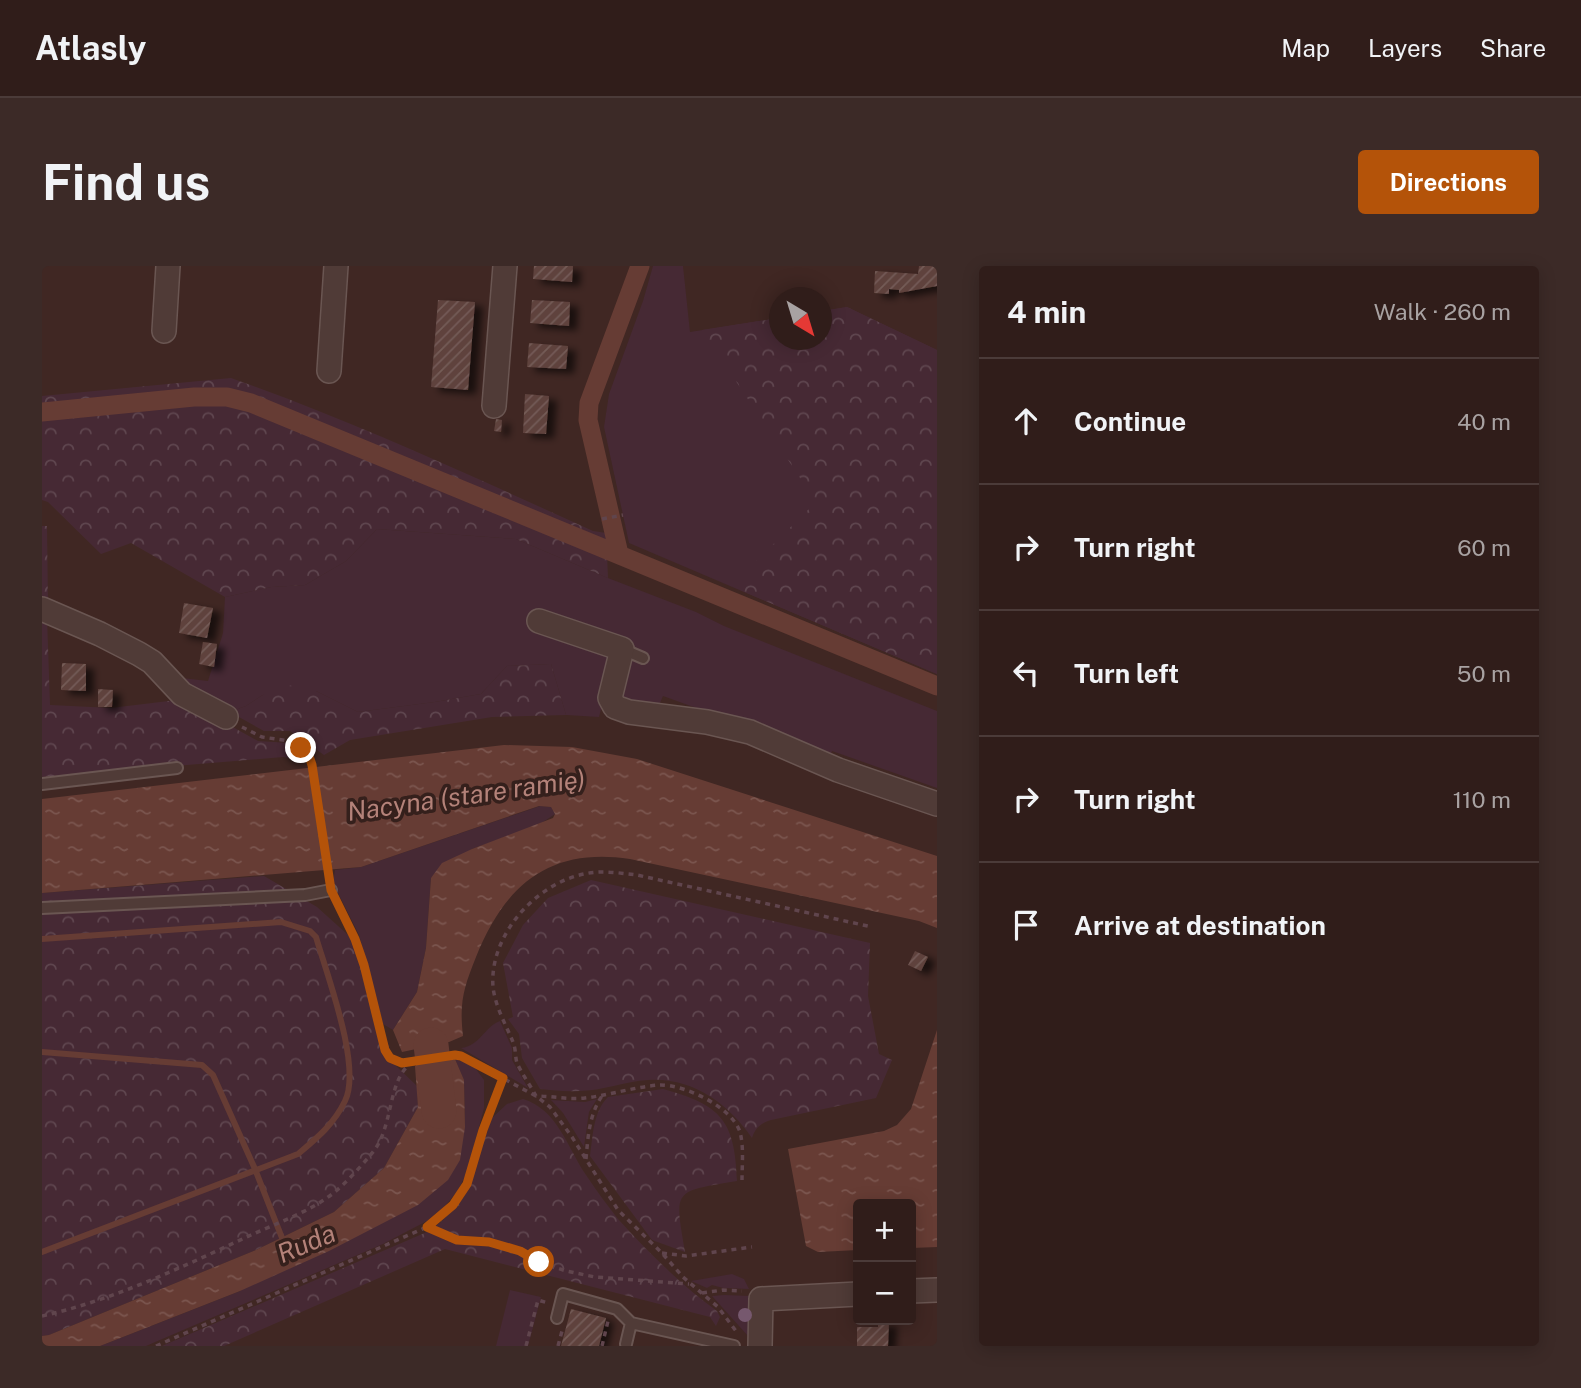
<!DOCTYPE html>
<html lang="en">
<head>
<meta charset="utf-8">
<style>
  :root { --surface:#301d1a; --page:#3c2a27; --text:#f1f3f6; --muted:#a8a2a2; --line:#4b3b39; --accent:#b45309 }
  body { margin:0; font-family:"Public Sans",sans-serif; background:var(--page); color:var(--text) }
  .controls { position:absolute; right:21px; bottom:21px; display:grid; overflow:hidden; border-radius:7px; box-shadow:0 4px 18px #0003 }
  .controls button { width:63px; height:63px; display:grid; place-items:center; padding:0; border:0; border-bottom:2px solid var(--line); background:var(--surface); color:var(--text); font:35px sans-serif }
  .compass { position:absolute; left:727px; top:21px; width:63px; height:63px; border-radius:50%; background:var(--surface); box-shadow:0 4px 18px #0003; rotate:142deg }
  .stop { position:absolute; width:21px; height:21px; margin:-16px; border:5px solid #b45309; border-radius:50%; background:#fff }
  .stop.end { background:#b45309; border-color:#fff; box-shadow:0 2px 7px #0008 }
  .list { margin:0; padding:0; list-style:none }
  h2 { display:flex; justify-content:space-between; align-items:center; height:91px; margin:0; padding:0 28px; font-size:30px }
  h2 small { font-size:23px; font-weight:400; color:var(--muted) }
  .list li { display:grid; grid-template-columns:46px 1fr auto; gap:21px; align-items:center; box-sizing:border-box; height:126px; padding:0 28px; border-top:2px solid var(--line) }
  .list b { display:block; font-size:26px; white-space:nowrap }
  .list em { font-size:23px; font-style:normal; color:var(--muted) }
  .icon { flex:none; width:38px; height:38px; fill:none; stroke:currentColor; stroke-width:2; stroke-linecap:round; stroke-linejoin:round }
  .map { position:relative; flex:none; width:895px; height:1080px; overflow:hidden; border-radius:7px }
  header { display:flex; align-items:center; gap:42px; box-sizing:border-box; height:98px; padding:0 35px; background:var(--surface); border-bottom:2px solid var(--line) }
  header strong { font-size:33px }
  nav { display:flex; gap:38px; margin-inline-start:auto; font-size:24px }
  .intro { display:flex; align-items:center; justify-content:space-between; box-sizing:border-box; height:168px; padding:0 42px }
  h1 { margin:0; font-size:49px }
  .button { padding:18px 32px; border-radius:7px; background:var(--accent); color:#fff; font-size:24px; font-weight:700 }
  main { display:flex; gap:42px; padding:0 42px }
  aside { flex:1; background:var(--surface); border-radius:7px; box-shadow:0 4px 18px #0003 }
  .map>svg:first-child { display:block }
</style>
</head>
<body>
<header>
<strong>Atlasly</strong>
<nav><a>Map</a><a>Layers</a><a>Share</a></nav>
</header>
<div class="intro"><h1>Find us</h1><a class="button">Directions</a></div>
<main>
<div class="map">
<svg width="895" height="1080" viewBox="0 0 895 1080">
  <defs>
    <pattern id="forest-crowns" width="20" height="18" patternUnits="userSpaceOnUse" patternTransform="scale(1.75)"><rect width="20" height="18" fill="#462934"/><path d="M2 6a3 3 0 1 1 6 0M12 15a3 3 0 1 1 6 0" fill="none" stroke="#5f464f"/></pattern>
    <pattern id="water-ripples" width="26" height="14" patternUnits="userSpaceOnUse" patternTransform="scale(1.75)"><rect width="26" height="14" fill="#663c34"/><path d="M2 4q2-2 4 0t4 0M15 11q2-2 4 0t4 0" fill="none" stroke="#7b564f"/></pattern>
    <pattern id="building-hatch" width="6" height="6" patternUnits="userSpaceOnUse" patternTransform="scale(1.75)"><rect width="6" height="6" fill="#5e423d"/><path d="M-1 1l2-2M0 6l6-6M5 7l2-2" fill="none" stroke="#745b57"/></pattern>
    <filter id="shadow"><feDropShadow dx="8" dy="4.5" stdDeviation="3.5" flood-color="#0009"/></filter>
  </defs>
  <rect width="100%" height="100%" fill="#402723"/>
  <path fill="#462934" d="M611 0H641L648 66 737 52 738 74H780V45L805 41 895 84V408L587 277 562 161 567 128 601 35Z
    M335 263 474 273 566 312 654 346 682 360 895 445V522L790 485 788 491 684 448 682 452 621 430 615 444 573 431 584 393 601 398 605 389 598 384 545 364 573 388 557 451 524 449 509 398 465 400 439 428 393 436 316 446 274 425 221 429 204 440 188 446 131 411 166 415 181 367 183 331 229 321 263 319 304 295Z
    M498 540 509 541 513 548 495 560 430 583 389 612 384 682 375 726 351 764 341 758 317 669 291 617 293 604 319 601Z
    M458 755 470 782V794L486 822 419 782C438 780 442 761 458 755Z
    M413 793 431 799 442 814V842L425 907 415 926 402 941 385 955 341 978 104 1080H58L198 1025 423 861 422 815Z
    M555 833 547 846 542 881 521 847 509 834 543 836Z
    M690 1008 702 1013 707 1023 681 1022 670 1019 665 1022 649 1015Z
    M468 1024 499 1031 486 1080H454Z
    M682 1029 708 1030 711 1052 706 1070 670 1030Z"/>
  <path fill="url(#forest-crowns)" d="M805 41 895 84V408L698 324 700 309 774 236 660 64 737 52 738 74H780V45Z
    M189 112C312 155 432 211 551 265L564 267 566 312 474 273 335 263 304 295 263 319 229 321 183 331 89 277 59 288 6 236 0 234V130Z
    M0 260H5L6 340 0 337Z
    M0 349 5 352 8 439 69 442 135 434 171 450 216 475 247 477 258 484 266 495 241 491 0 511Z
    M509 398 524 449 450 451 308 474 282 489 248 465H222L188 446 204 440 221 429 246 419 274 425 316 446 393 436 439 428 465 400Z
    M222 610 275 641 316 678 352 798 375 820 376 841 342 902 292 946 214 984 7 1069 0 1070V627Z
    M549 614 828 677 826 730 837 788 850 794 834 832 729 854C719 857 713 862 710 872 686 837 650 811 606 814 583 815 560 825 537 825 524 826 511 824 498 823L480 792 477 768 466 753 471 751 461 697 481 659 506 632Z
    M621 823C679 839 693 854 695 915 631 926 632 922 643 986L610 974 548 890C551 870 551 846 566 831Z
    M481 833C516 844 525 881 544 909 554 924 565 939 576 953 606 986 639 1019 675 1045L678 1051 674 1060 668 1051 403 983 182 1080H120L385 966 399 956 422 931 450 852 465 838Z"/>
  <path fill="url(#water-ripples)" d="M462 479 530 481 595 493 895 590V662L877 655 588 593C507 581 463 619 434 691 422 721 417 736 421 770L407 776 360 786 351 764 375 726 384 682 389 612 400 597 430 583 511 552 513 548 509 541 497 540 319 601 0 627V533Z
    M895 764V981L869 982V938H816V984L776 986 764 980 746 883 842 865 855 859 869 843Z
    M413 793 422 814 423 861 418 894 406 914 376 939 287 985 198 1025 58 1080H0V1070L7 1069 214 984 292 946 342 902 376 841 373 800Z"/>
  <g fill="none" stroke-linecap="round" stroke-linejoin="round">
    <path stroke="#663c34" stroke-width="6" d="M0 673 239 656 268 665 274 671C285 709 320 801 303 835 292 858 275 872 256 888L0 986
      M0 786 160 799 171 809 213 903 242 977"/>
    <path stroke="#663c34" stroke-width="19" d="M0 146 152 131H185L209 137 895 420
      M577 288 546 154 547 137 598 0"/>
    <path stroke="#663c34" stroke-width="35" d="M389 779 397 845"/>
  </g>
  <path fill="url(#building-hatch)" filter="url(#shadow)" d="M492 0H531L530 16 491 13Z
    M877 0H895V20L857 27V24L847 23V28L832 27 833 5 876 8Z
    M396 34 433 36 426 124 389 121Z
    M490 34 528 36 527 60 488 57Z
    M487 77 526 80 524 103 485 101Z
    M483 128 507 130 504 168 481 167Z
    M454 153 460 154 459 166 452 165Z
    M142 337 171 342 165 372 137 367Z
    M161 376 175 378 172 401 157 398Z
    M20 397 44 398V425L19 424Z
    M56 423 71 424 70 441H56Z
    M873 685 886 691 879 705 866 699Z
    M529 1043 564 1052 557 1080H519Z
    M836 1056H847L846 1080H815V1061H836Z"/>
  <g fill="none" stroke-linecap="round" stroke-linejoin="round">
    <defs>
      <path id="lane" d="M580 383 601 392
        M0 518 135 502
        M0 642 263 629 289 624
        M515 1052 521 1028 575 1043 589 1057 692 1080
        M584 1078 589 1057"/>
      <path id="street" d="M122 65 126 0
        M287 105 294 0
        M452 140 463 0
        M0 343 58 368 97 388 110 396 140 428 184 451
        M497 355 580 383 568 432 573 441 587 446 665 456 708 466 796 504 895 538
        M869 1025 895 1024
        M718 1080 719 1033 816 1028"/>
    </defs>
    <use href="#lane" stroke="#6a5652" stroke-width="14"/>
    <use href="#street" stroke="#6a5652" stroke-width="26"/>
    <path stroke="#60454d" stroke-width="3.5" stroke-dasharray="5 5" stroke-linecap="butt" d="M560 253 581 249
      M200 461 220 471 247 475 264 486 270 499 286 612
      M295 635 313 673 322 699 343 784C346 789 349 795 355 797 367 801 400 791 413 789L419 790 494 830 508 841 530 871 576 944 620 987 641 1011 676 1041 694 1065
      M544 893C546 871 547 849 560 830
      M700 914C700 899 702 881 698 866 690 841 642 818 617 819 592 821 568 829 543 832 527 834 511 830 494 830 488 819 480 808 475 797 473 791 474 783 471 776 464 759 453 740 451 721 447 670 493 618 542 608 559 604 578 607 595 609L830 661
      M385 961 415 974 447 977 478 985 497 996 524 1005 553 1011 647 1018
      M620 987 644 990 710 981
      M660 1027 681 1024 700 1025
      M0 1050C72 1034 142 1000 209 969 237 956 270 945 294 925 307 914 320 899 331 886 351 861 346 816 367 799
      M114 1080 385 961 411 939 425 918 441 864 461 812
      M484 1080 496 1034 506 1037
      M516 1080 520 1065
      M560 1080 566 1055"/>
    <use href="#lane" stroke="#503b37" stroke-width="10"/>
    <use href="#street" stroke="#503b37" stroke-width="23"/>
  </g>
  <circle fill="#76586e" cx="703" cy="1049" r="7"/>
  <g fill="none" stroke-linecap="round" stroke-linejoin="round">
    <path stroke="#b45309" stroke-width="9" d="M259 482 267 490 270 499 289 624 313 673 322 699 343 784 348 792 360 797 413 789 419 790 461 812 441 864 425 918 411 939 385 961 415 974 447 976 478 985 497 996"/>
  </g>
  <g text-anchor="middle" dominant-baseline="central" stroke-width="7" stroke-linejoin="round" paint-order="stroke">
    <g font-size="26" font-style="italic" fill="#b48279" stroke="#35201c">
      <text transform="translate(424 529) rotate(-8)">Nacyna (stare ramię)</text>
      <text transform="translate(264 977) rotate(-23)">Ruda</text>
    </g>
  </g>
</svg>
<div class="controls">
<button>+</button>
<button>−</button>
</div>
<svg class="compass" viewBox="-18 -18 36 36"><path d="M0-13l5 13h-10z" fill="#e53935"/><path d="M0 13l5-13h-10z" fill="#a8a2a2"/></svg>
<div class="stop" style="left:497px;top:996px"></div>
<div class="stop end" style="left:259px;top:482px"></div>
</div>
<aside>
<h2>4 min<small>Walk · 260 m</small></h2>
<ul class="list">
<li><svg class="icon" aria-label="ahead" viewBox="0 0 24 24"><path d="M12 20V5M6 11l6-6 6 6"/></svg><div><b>Continue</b></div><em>40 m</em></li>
<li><svg class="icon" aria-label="right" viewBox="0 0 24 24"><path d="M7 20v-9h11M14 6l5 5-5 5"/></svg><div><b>Turn right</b></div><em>60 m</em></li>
<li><svg class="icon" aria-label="left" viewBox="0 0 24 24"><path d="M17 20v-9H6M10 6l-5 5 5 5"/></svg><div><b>Turn left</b></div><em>50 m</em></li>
<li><svg class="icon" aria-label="right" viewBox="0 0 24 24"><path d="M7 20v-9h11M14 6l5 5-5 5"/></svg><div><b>Turn right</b></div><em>110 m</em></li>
<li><svg class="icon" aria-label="arrive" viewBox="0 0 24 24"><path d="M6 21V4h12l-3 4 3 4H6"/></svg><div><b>Arrive at destination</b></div></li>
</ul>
</aside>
</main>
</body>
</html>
